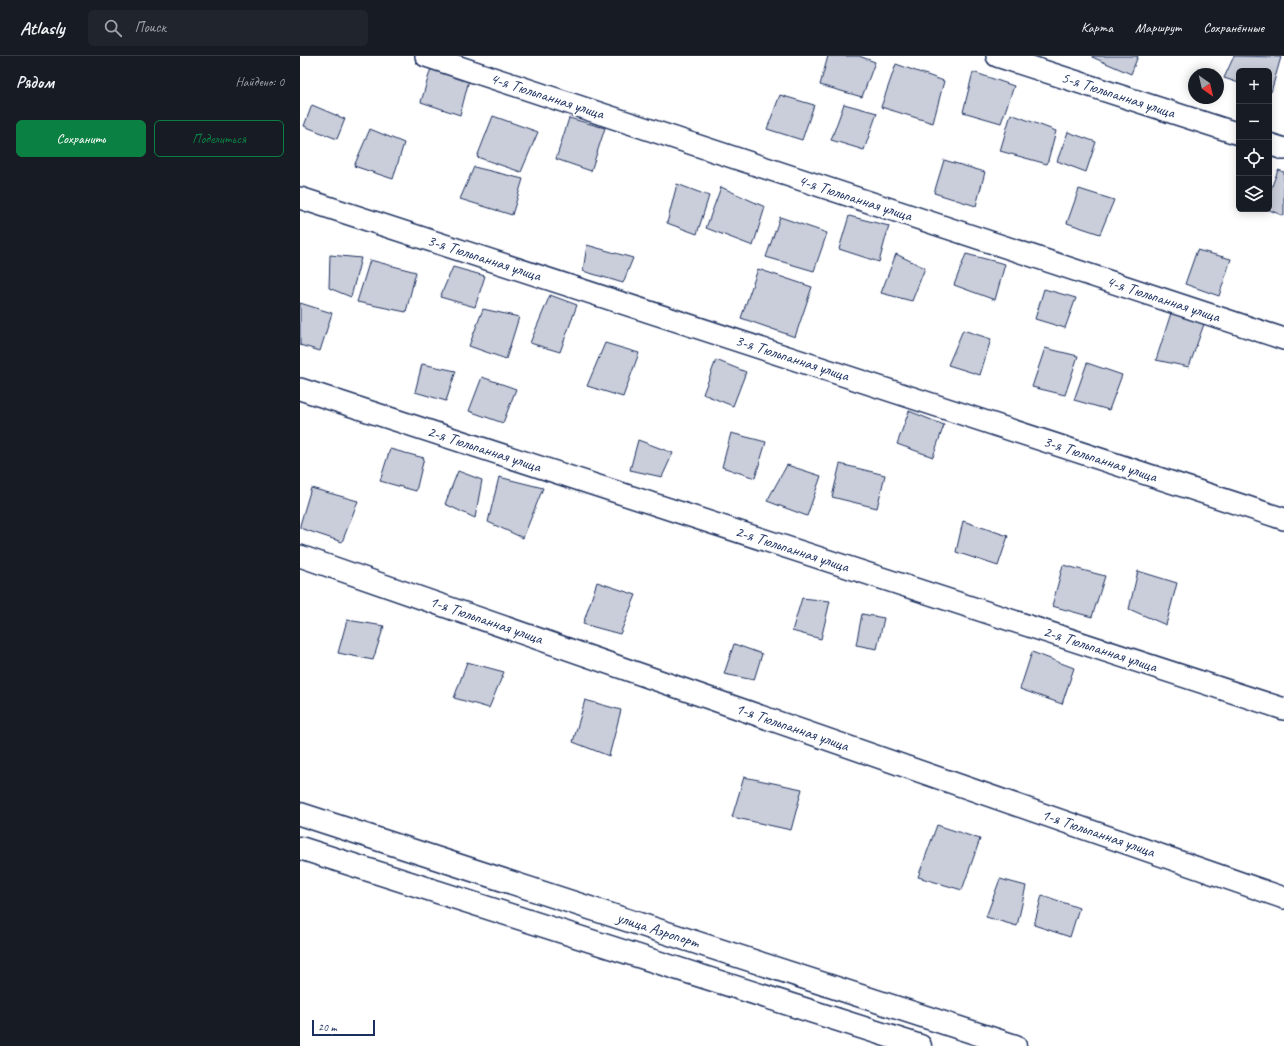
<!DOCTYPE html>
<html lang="ru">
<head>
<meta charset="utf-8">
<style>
  :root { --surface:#171b24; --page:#20242c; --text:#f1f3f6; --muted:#9ea1a6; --line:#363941; --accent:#0b8043 }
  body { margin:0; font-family:Caveat,sans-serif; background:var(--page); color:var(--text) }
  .controls { position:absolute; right:12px; top:12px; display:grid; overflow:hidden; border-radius:6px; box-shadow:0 2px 10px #0003 }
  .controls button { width:36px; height:36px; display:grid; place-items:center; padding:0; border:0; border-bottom:1px solid var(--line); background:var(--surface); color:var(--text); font:20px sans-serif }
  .compass { position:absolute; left:888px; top:12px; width:36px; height:36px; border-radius:50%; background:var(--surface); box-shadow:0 2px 10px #0003; rotate:146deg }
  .scale { position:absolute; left:12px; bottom:10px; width:63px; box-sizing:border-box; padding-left:4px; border:2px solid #1b2f5e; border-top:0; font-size:11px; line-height:14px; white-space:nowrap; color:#1b2f5e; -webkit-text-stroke:3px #fff; paint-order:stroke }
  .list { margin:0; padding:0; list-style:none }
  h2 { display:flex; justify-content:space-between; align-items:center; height:52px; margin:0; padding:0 16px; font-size:17px }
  h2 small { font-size:13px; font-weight:400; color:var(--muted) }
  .actions { display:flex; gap:8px; padding:12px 16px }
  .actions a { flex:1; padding:9px 0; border:1px solid var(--accent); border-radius:6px; text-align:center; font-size:14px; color:var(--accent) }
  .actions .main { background:var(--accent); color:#fff }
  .icon { flex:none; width:22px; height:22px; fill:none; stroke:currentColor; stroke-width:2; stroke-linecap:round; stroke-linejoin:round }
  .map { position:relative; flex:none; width:984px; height:990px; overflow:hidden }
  header { display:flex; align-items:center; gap:24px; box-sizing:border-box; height:56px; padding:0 20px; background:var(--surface); border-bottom:1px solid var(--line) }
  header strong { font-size:19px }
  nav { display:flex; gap:22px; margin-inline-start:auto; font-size:14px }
  .search { width:280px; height:36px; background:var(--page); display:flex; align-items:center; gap:10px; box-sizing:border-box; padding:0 14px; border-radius:6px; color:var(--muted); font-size:15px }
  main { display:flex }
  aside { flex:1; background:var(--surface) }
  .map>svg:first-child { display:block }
</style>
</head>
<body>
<header>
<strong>Atlasly</strong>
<div class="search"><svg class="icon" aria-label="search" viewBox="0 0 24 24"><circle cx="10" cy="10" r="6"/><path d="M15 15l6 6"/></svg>Поиск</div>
<nav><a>Карта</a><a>Маршрут</a><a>Сохранённые</a></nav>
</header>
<main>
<aside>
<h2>Рядом<small>Найдено: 0</small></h2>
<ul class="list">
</ul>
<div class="actions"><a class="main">Сохранить</a><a>Поделиться</a></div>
</aside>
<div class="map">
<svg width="984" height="990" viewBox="0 0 984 990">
  <rect width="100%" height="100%" fill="#fff"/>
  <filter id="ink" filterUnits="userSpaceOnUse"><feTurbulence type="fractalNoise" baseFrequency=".025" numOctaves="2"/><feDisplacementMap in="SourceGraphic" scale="8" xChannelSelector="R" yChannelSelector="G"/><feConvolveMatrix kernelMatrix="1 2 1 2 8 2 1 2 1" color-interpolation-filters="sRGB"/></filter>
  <g filter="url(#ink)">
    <path fill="#caceda" stroke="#1b2f5e" d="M528 0H559L575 6 562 41 520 29Z
      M792 0H838L831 18 792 1Z
      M934 0 981 1 971 36H969V15H939V27L924 22Z
      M596 8 644 25 633 67 581 51Z
      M131 12 169 24 160 59 121 46Z
      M673 16 714 30 701 67 663 56Z
      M480 39 514 49 502 84 467 73Z
      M544 48 577 57 564 94 531 84Z
      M12 49 45 63 37 83 4 70Z
      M711 58 756 75 747 108 700 95Z
      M193 60 238 76 221 116 177 101Z
      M269 62 305 72 291 115 256 103Z
      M70 73 104 87 93 123 54 110Z
      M768 76 796 86 786 116 757 105Z
      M644 104 685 116 676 150 634 137Z
      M174 111 223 123 212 159 160 143Z
      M978 114 984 116V160L967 153H969V138Z
      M377 128 409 140 397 178 367 167Z
      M421 131 465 151 453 190 406 172Z
      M779 133 814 144 800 178 767 167Z
      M549 160 589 170 579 206 539 193Z
      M480 161 527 177 514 215 466 201Z
      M287 189 333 202 323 227 283 215Z
      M897 194 931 203 919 240 885 228Z
      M596 198 625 212 612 245 581 237Z
      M666 198 705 208 695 244 654 229Z
      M30 199 61 202 51 241 29 232Z
      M70 204 116 216 106 256 57 246Z
      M153 211 185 220 175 251 140 241Z
      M458 213 512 231 495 281 441 262Z
      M744 233 776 242 765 272 735 263Z
      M250 239 277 249 260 296 230 287Z
      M0 247 32 257 20 295 0 289Z
      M183 253 219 261 206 303 169 290Z
      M871 257 904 268 889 311 856 304Z
      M663 274 691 283 680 319 648 309Z
      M305 287 339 297 323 341 287 330Z
      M745 292 778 300 765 339 732 331Z
      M416 304 446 316 433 350 403 338Z
      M787 307 822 319 809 354 774 344Z
      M122 308 156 315 146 345 115 336Z
      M182 321 216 333 203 367 169 355Z
      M609 355 644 369 633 401 597 388Z
      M431 377 466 386 455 422 422 411Z
      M338 384 373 397 362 421 330 414Z
      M90 393 124 402 116 435 80 425Z
      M540 408 585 419 577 452 532 441Z
      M487 409 521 420 507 460 467 445Z
      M158 415 182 424 175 462 145 448Z
      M199 421 243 432 223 482 188 466Z
      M11 432 58 445 42 486 0 472V469Z
      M663 465 708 480 698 510 656 496Z
      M763 509 805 520 792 561 752 550Z
      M838 515 877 527 866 569 829 553Z
      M297 526 336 539 320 578 283 568Z
      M502 542 530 545 521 583 492 575Z
      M562 558 584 562 577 593 556 589Z
      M47 564 84 570 73 604 38 597Z
      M434 588 462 598 454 624 424 618Z
      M732 596 774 612 762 648 720 633Z
      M167 606 204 616 189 652 154 642Z
      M285 644 321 654 309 700 273 686Z
      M444 721 502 733 491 774 432 761Z
      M637 769 680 783 662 834 618 821Z
      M700 823 726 830 717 870 686 861Z
      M742 839 779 852 770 881 734 869Z"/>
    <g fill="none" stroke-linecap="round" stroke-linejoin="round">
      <defs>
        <path id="minor" d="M126 0 984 283
          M697 0 939 78
          M969 88 984 93
          M0 142 984 463
          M0 333 984 653
          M0 500 984 842"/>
        <path id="primary" d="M0 758 715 990
          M0 792 620 990"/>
      </defs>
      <use href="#minor" stroke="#1b2f5e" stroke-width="24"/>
      <use href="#primary" stroke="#1b2f5e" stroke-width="25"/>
      <use href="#minor" stroke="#fff" stroke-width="21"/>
      <use href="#primary" stroke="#fff" stroke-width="22"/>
    </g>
  </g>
  <g text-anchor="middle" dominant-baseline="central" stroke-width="4" stroke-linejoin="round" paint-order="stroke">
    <g font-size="16" fill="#1b2f5e" stroke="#fff">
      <text transform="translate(818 39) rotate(18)">5-я Тюльпанная улица</text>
      <text transform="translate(247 40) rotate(18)">4-я Тюльпанная улица</text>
      <text transform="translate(555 142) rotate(18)">4-я Тюльпанная улица</text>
      <text transform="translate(184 202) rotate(18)">3-я Тюльпанная улица</text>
      <text transform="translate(863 243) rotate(18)">4-я Тюльпанная улица</text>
      <text transform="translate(492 302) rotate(18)">3-я Тюльпанная улица</text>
      <text transform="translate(184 393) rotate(18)">2-я Тюльпанная улица</text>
      <text transform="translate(800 403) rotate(18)">3-я Тюльпанная улица</text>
      <text transform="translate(492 493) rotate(18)">2-я Тюльпанная улица</text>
      <text transform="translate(186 564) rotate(19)">1-я Тюльпанная улица</text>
      <text transform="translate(800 593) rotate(18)">2-я Тюльпанная улица</text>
      <text transform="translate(492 671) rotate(19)">1-я Тюльпанная улица</text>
      <text transform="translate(798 777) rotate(19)">1-я Тюльпанная улица</text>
      <text transform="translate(358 874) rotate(18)">улица Аэропорт</text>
    </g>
  </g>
</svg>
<div class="controls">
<button>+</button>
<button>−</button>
<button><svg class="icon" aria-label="locate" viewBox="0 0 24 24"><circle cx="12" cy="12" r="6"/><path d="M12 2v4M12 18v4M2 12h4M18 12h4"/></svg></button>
<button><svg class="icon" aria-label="layers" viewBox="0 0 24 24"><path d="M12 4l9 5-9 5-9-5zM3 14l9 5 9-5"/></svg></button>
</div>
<svg class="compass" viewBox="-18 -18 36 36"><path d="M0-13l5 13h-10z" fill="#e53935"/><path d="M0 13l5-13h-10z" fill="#9ea1a6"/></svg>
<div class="scale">20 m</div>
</div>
</main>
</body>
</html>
